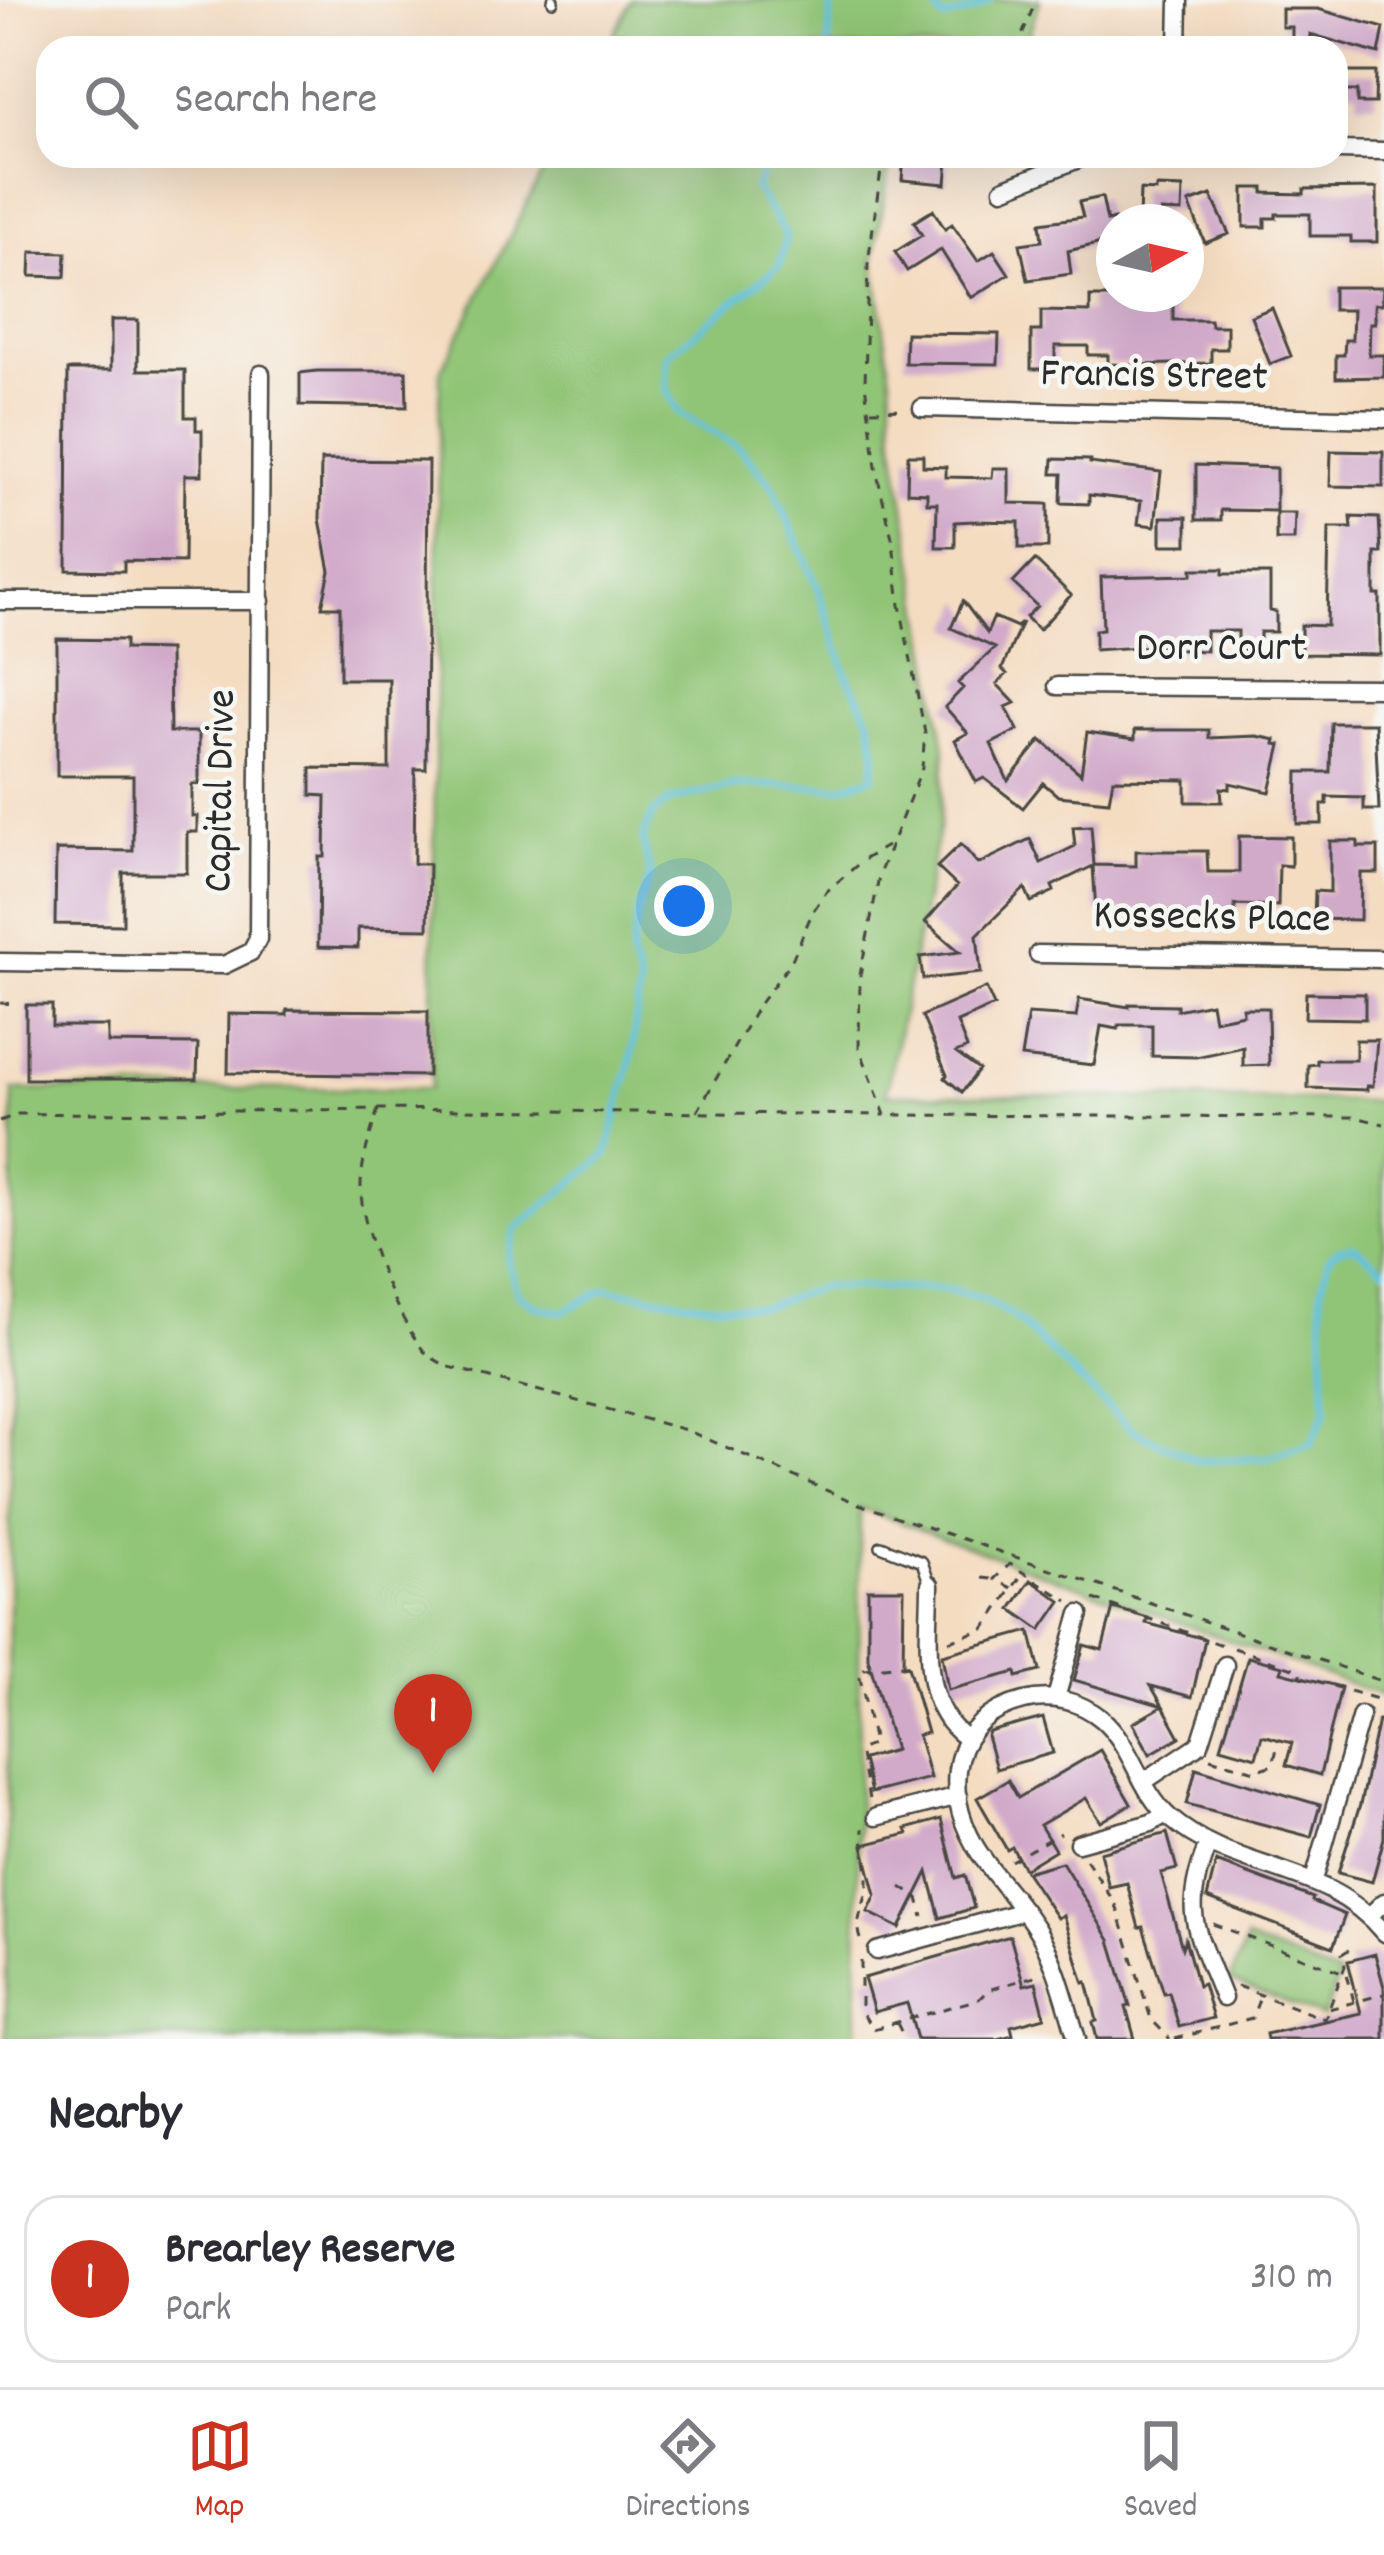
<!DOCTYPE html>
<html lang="en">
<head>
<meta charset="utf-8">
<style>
  :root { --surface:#fff; --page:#f7f7f7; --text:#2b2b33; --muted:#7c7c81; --line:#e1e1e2; --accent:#c8321e }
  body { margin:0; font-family:Dekko,sans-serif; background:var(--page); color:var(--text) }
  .compass { position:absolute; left:1096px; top:204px; width:108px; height:108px; border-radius:50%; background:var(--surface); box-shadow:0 12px 48px #0002; rotate:82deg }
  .you { position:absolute; left:684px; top:906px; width:42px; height:42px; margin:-30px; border:9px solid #fff; border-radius:50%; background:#1a73e8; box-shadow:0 0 0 18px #1a73e833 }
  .badge { display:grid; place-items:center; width:78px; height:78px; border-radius:50%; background:var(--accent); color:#fff; font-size:39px; font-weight:700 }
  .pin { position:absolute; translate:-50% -99px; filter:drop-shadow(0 3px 6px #0008) }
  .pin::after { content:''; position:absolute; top:63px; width:42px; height:36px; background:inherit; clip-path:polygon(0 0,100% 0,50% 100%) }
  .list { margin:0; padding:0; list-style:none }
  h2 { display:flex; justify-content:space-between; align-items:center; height:156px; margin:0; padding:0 48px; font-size:51px }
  h2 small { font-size:39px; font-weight:400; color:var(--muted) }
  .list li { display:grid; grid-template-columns:78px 1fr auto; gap:36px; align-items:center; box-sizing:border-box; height:168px; margin:0 24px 24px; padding:0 24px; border:3px solid var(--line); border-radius:36px }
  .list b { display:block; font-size:45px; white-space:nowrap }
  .list p { margin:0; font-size:39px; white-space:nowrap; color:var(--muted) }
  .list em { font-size:39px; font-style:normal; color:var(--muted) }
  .icon { flex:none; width:66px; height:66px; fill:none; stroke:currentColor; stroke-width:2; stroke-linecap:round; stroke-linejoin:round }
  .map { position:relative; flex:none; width:1384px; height:2039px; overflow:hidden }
  .search { position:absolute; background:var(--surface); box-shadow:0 12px 48px #0002; left:36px; right:36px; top:36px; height:132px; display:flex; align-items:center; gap:30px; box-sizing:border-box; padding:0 42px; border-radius:36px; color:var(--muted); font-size:45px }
  .sheet { height:348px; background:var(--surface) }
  nav { display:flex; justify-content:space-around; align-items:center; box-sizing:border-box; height:168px; border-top:3px solid var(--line); background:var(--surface); font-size:33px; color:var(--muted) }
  nav a { display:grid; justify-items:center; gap:6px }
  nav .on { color:var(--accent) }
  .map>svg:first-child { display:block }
</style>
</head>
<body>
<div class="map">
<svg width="1384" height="2039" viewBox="0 0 1384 2039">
  <rect width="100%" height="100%" fill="#f6f6f2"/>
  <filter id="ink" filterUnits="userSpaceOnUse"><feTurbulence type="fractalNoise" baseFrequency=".00833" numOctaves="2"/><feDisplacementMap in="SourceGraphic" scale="24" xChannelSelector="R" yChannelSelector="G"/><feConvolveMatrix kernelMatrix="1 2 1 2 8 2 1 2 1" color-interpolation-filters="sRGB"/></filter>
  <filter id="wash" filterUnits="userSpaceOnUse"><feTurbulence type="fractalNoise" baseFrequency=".004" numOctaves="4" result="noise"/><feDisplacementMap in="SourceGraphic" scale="48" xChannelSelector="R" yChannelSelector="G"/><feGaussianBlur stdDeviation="2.7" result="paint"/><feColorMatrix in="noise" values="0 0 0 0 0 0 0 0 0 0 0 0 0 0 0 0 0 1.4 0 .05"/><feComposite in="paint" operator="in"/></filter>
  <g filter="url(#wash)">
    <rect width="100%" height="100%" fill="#f4dcc1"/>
    <path fill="#90c476" stroke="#5e7850" stroke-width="3" d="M631 0H1040L1024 48H607Z
      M551 156H891L874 258 891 378 894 440 945 749 940 824 886 1094 1384 1101V1696L860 1508 857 2039H6L13 1090 431 1088 440 372Z
      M1246 1940 1339 1976 1323 2017 1230 1981Z"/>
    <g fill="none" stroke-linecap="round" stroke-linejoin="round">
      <path stroke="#63c2e2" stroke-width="6" d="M928 0 943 19 973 11 991 0
        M828 48 832 0
        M770 156 755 188 786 235 780 265 667 355 666 388 679 413 740 448 773 486 818 588 847 676 870 719 876 754 873 777 841 787 737 785 671 800 652 814 643 839 650 875 638 910 631 956 640 983 631 1060 607 1155 516 1229 508 1261 518 1293 535 1306 563 1312 605 1289 705 1304 763 1307 821 1287 945 1289 983 1299 1014 1317 1131 1429 1198 1461 1268 1458 1311 1444 1326 1411 1321 1292 1328 1259 1339 1249 1354 1246 1384 1269"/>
    </g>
    <g id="blocks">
      <path fill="#d1aaca" d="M1282 9H1318L1384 28 1379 54 1310 34V48H1292V27H1282Z
        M1341 72H1376L1375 103H1357V91H1341Z
        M904 156 948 159 946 184 902 180Z
        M1156 187 1183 188 1182 212 1161 211V219L1139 218 1140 190 1156 191Z
        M1244 188H1264V193L1304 194V189L1377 188V242H1351V236H1310V214H1276V218H1265V227H1244Z
        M1211 195 1229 234 1205 243 1189 203Z
        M1102 197 1107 221 1114 219V240L1068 251 1071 274 1028 280 1020 244 1042 241 1040 223 1083 217 1079 202Z
        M933 210 945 229 952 224 978 261 994 251 1009 274 971 298 941 250 907 271 895 252 922 235 914 222Z
        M31 252 66 253 65 277 30 276Z
        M1333 287H1383L1382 304H1375V323H1370L1369 355H1384V377L1336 378V355H1344L1345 340H1352L1353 310H1333Z
        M1090 297H1116V302L1173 303V320H1210L1211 326H1227V349H1211V363L1135 365 1108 364V355H1088V346H1055V369H1031V331H1041V311L1090 312Z
        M1272 308 1291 356 1270 364 1251 316Z
        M111 320H138V370H185V417H196V430H202V475H185L184 562 124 561V571L67 570 68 370H111Z
        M906 333 999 334 998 364 905 363Z
        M317 371H406L407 407 300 405V373Z
        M1331 451 1383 452V487L1330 486Z
        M908 455H923V466L946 467V477L992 478 993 468H1009V503L1048 504V548H1019V522L975 521 955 522V547H936L937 503H927V493L907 492Z
        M1053 459 1090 460V463L1161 472 1155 526 1138 524 1141 501 1089 495V504L1061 503 1062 474H1052Z
        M321 460 428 461 426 769H415L414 864H429L428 929 358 928V948L318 947 319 857H325L326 796 311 795V768L389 769V679H340V607H322L330 571 320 519Z
        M1196 465 1276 468V511L1221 510V520H1196Z
        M1276 513H1295L1294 540H1276Z
        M1161 517H1187V545H1161Z
        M1351 517 1379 518 1381 553H1375V595H1380V655L1301 654V625L1327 626 1329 528H1352Z
        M1035 560 1071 595 1039 630 1026 617 1037 606 1013 583Z
        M1192 569H1223V574H1270V611L1276 612V632H1260V651H1238V631H1206V651L1167 649V645L1095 650V630L1103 629 1101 577 1192 575Z
        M963 601 987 633 994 617 1017 627 1022 622 1002 669 1007 674 997 684 1015 703 1006 707 1018 730 991 744 1008 781 1041 740 1081 774 1087 732 1135 739V730H1209V738L1257 736 1276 740 1275 744 1281 745 1270 792 1230 783V789L1221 788 1222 802H1186V780L1113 779 1109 801 1058 796 1043 783 1023 808 984 778 976 782 955 740 968 733 945 707 963 688 958 683 995 648 951 628Z
        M57 639 125 640V649L169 650 170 732H199V784H192V816H197V832H187V873H123V925L55 924 56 850 133 851V776H57Z
        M1331 723H1375L1379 810H1364V798L1327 797V804H1322V824H1297L1298 772H1330Z
        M1091 826 1094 865 1136 866V851H1207L1208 872H1239V836L1291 837V866L1279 865 1278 906 1235 905V918L1183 916 1182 912 1096 911 1093 866 1052 886 1054 891 1031 902 1025 888 977 935 981 973 923 979 920 957 960 952 925 922 957 886 937 867 961 844 978 864 1030 839 1041 863 1075 846 1073 827Z
        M1330 841H1358V847H1378V873H1361L1360 920 1314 919 1315 891 1330 892Z
        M986 988 994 1006 957 1022 967 1048 956 1053 979 1070 962 1092 945 1078 947 1075 922 1016Z
        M1306 993 1365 994V1019L1305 1018Z
        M1079 999 1129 1007V1004L1177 1005V1010L1211 1003 1214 1020 1243 1014V1008H1268L1269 1065 1243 1066V1047L1196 1057 1152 1056V1025H1119L1118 1029 1101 1026 1094 1065 1021 1057 1028 1014 1076 1017Z
        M26 1005H52V1026H108V1043L198 1044 197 1079H26Z
        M287 1010 428 1011V1076L228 1073 229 1014 287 1015Z
        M1356 1040H1377L1373 1086H1367V1090L1308 1088V1065L1317 1064V1060H1356Z
        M1031 1580 1061 1601 1041 1630 1011 1609Z
        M868 1589H904L903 1667 908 1666 927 1733 918 1735 930 1778 871 1793 863 1759 895 1750 868 1658Z
        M1113 1608 1148 1618 1146 1623 1205 1639 1192 1697 1151 1686 1163 1706 1074 1680 1084 1645 1102 1650Z
        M1030 1631 1040 1671 1017 1677 1016 1672 948 1690 942 1655Z
        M1248 1657 1283 1666 1281 1672 1341 1687 1320 1775 1286 1765 1292 1743 1262 1735 1256 1757 1221 1747Z
        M1163 1706 1180 1737 1150 1754 1133 1723Z
        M1043 1718 1053 1753 996 1769 987 1736 989 1732Z
        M1378 1720H1384V1838L1372 1882 1338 1873 1360 1805Z
        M1100 1750 1131 1804 1101 1822 1086 1798 1040 1825 1055 1850 1024 1869 1012 1847 1007 1850 977 1798 1008 1780 1018 1798Z
        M1196 1768 1320 1805 1311 1837 1187 1804Z
        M941 1819 956 1878 965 1875 974 1908 940 1918 928 1872 900 1928 868 1912 876 1895 863 1845 908 1834 906 1829Z
        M1167 1833 1177 1869 1161 1873 1182 1948 1185 1939 1198 1986 1203 1984 1213 2018 1179 2027 1169 1992 1164 1993 1143 1927 1139 1928 1127 1883 1109 1887 1100 1852Z
        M1062 1862 1110 1940 1130 2006 1126 2007 1135 2039H1097L1093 2022 1097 2021 1087 1982 1084 1983 1063 1915 1057 1918 1026 1872Z
        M1216 1862 1313 1898 1312 1901 1345 1915 1333 1947 1207 1898Z
        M1010 1936 1024 1985 1036 1982 1045 2017 1011 2026 1013 2035 997 2039H917L907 2003 874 2012 864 1978Z
        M1375 1954 1384 1987V2039H1267L1266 2034 1361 2013 1348 1961Z"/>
    </g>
  </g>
  <g filter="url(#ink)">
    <use href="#blocks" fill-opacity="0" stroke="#494642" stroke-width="3"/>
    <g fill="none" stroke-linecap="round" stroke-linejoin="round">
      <defs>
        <path id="service" d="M553 0V1
          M881 1546 922 1562 930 1585"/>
        <path id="minor" d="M1178 48 1179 0
          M1336 150 1384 151
          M1003 189 1086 156
          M922 408 1384 419
          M0 601H261
          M1057 686 1384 688
          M1038 954 1384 959
          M0 962 224 965 251 952 258 939 261 374
          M930 1585C930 1637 918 1705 966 1738
          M1056 1698 1080 1614
          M1143 1782 1200 1744 1225 1665
          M876 1817 958 1796
          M1078 1843 1151 1823 1166 1814
          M1208 1844C1180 1915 1197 1930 1223 1998
          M1314 1880 1361 1715
          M1369 1916 1384 1902
          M877 1951 1024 1911
          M1077 2039C1066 2004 1058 1968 1040 1935 1022 1903 994 1878 975 1846 941 1787 951 1719 1024 1701 1052 1694 1080 1701 1102 1719 1132 1745 1139 1790 1169 1817 1234 1874 1326 1862 1384 1933"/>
      </defs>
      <use href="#service" stroke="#494642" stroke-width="14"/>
      <use href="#minor" stroke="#494642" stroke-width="21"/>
      <path stroke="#494642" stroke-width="3" stroke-dasharray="9 9" stroke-linecap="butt" d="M1012 48 1021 38 1036 0
        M883 156 868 263 865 384 877 474 893 542 900 605 925 733 922 768 880 872 860 975 859 1047 885 1115 1355 1117 1384 1124
        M871 410 903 409
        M0 1003 18 1004
        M378 1109C370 1136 360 1164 361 1192 363 1236 396 1315 423 1350 429 1357 438 1361 446 1366L686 1430 856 1503 1384 1682
        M697 1112 758 1006 791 962 813 911 826 892 863 860 887 846
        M0 1121 18 1114 378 1109 885 1115
        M982 1578 992 1579
        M1012 1588 994 1579 1010 1564 1068 1601
        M1094 1599 1225 1646
        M949 1641 984 1629 1023 1573
        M1234 1648 1299 1670 1302 1677 1384 1701
        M1210 1758 1255 1771 1273 1765 1279 1740
        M869 1799 859 1750 874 1743 859 1673 864 1669 913 1664
        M1086 1859 1116 1905 1151 2019 1170 2039
        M1011 1861 1060 1833
        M901 1887 918 1898 923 1917
        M1213 1924 1347 1974 1354 2002
        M861 1939C853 1915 869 1902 868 1880 868 1862 862 1846 863 1828
        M861 1961V2011L873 2029 979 1999 988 1990 1038 1975
        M1237 1986 1325 2019 1345 1966 1342 1954 1350 1949
        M1329 2009 1384 1994
        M897 2023 905 2039
        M1175 2039 1252 2018 1260 1997"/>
      <use href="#service" stroke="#fff" stroke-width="9"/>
      <use href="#minor" stroke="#fff" stroke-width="16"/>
    </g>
  </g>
  <g text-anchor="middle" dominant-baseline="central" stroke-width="9" stroke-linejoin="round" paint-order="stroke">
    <g font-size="42" fill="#2b2b2b" stroke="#f6f6f2">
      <text transform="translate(1154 378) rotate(1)">Francis Street</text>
      <text x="1221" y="651">Dorr Court</text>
      <text transform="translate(223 791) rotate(-89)">Capital Drive</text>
      <text transform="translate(1212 920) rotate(1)">Kossecks Place</text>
    </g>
  </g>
</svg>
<svg class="compass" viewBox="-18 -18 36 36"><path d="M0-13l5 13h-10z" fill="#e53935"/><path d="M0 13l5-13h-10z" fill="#7c7c81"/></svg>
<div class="you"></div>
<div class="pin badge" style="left:433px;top:1773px">1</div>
<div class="search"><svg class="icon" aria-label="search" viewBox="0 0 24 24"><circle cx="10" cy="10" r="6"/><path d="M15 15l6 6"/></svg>Search here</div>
</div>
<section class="sheet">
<h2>Nearby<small></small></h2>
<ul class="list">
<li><span class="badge">1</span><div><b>Brearley Reserve</b><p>Park</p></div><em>310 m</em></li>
</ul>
</section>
<nav>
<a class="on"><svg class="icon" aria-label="map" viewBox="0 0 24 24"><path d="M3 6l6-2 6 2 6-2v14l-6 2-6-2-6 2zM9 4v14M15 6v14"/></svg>Map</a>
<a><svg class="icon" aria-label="directions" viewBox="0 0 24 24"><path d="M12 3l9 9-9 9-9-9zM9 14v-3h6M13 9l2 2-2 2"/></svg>Directions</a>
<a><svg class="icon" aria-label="saved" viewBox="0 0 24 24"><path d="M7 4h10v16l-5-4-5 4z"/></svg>Saved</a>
</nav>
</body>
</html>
